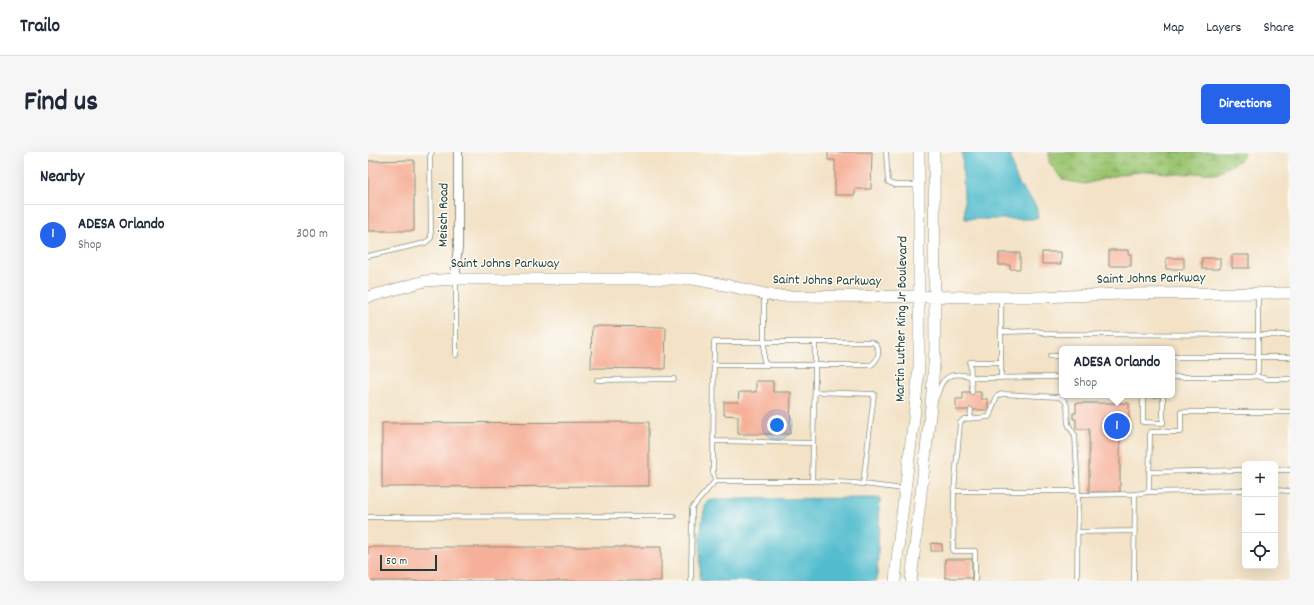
<!DOCTYPE html>
<html lang="en">
<head>
<meta charset="utf-8">
<style>
  :root { --surface:#fff; --page:#f6f6f7; --text:#1f2937; --muted:#747a83; --line:#e0e1e3; --accent:#2563eb }
  body { margin:0; font-family:Dekko,sans-serif; background:var(--page); color:var(--text) }
  .controls { position:absolute; right:12px; bottom:12px; display:grid; overflow:hidden; border-radius:6px; box-shadow:0 4px 16px #0002 }
  .controls button { width:36px; height:36px; display:grid; place-items:center; padding:0; border:0; border-bottom:1px solid var(--line); background:var(--surface); color:var(--text); font:20px sans-serif }
  .scale { position:absolute; left:12px; bottom:10px; width:57px; box-sizing:border-box; padding-left:4px; border:2px solid #1f3d34; border-top:0; font-size:11px; line-height:14px; white-space:nowrap; color:#1f3d34; -webkit-text-stroke:3px #fdfcf7; paint-order:stroke }
  .you { position:absolute; left:409px; top:273px; width:14px; height:14px; margin:-10px; border:3px solid #fff; border-radius:50%; background:#1a73e8; box-shadow:0 0 0 6px #1a73e833 }
  .badge { display:grid; place-items:center; width:26px; height:26px; border-radius:50%; background:var(--accent); color:#fff; font-size:13px; font-weight:700 }
  .pin { position:absolute; translate:-50% -50%; border:2px solid #fff; box-shadow:0 1px 4px #0006 }
  .popup { position:absolute; left:691px; top:194px; width:116px; height:52px; box-sizing:border-box; display:grid; place-content:center; border-radius:6px; background:var(--surface); filter:drop-shadow(0 1px 3px #0005); font-size:13px; white-space:nowrap; color:var(--muted) }
  .popup b { font-size:15px; color:var(--text) }
  .popup::after { content:''; position:absolute; left:50%; top:100%; margin-left:-8px; border:8px solid transparent; border-top-color:var(--surface) }
  .list { margin:0; padding:0; list-style:none }
  h2 { display:flex; justify-content:space-between; align-items:center; height:52px; margin:0; padding:0 16px; font-size:17px }
  h2 small { font-size:13px; font-weight:400; color:var(--muted) }
  .list li { display:grid; grid-template-columns:26px 1fr auto; gap:12px; align-items:center; box-sizing:border-box; height:60px; padding:0 16px; border-top:1px solid var(--line) }
  .list b { display:block; font-size:15px; white-space:nowrap }
  .list p { margin:0; font-size:13px; white-space:nowrap; color:var(--muted) }
  .list em { font-size:13px; font-style:normal; color:var(--muted) }
  .icon { flex:none; width:22px; height:22px; fill:none; stroke:currentColor; stroke-width:2; stroke-linecap:round; stroke-linejoin:round }
  .map { position:relative; flex:none; width:922px; height:429px; overflow:hidden; border-radius:6px }
  header { display:flex; align-items:center; gap:24px; box-sizing:border-box; height:56px; padding:0 20px; background:var(--surface); border-bottom:1px solid var(--line) }
  header strong { font-size:19px }
  nav { display:flex; gap:22px; margin-inline-start:auto; font-size:14px }
  .intro { display:flex; align-items:center; justify-content:space-between; box-sizing:border-box; height:96px; padding:0 24px }
  h1 { margin:0; font-size:28px }
  .button { padding:10px 18px; border-radius:6px; background:var(--accent); color:#fff; font-size:14px; font-weight:700 }
  main { display:flex; gap:24px; padding:0 24px }
  aside { flex:1; background:var(--surface); border-radius:6px; box-shadow:0 4px 16px #0002 }
  .map>svg:first-child { display:block }
</style>
</head>
<body>
<header>
<strong>Trailo</strong>
<nav><a>Map</a><a>Layers</a><a>Share</a></nav>
</header>
<div class="intro"><h1>Find us</h1><a class="button">Directions</a></div>
<main>
<aside>
<h2>Nearby<small></small></h2>
<ul class="list">
<li><span class="badge">1</span><div><b>ADESA Orlando</b><p>Shop</p></div><em>300 m</em></li>
</ul>
</aside>
<div class="map">
<svg width="922" height="429" viewBox="0 0 922 429">
  <defs>
    <pattern id="wetland-marsh" width="20" height="14" patternUnits="userSpaceOnUse"><rect width="20" height="14" fill="#9cc672"/><path d="M1 5h8M5 5V1M11 12h8M15 12V8" fill="none" stroke="#7fa25e"/></pattern>
  </defs>
  <rect width="100%" height="100%" fill="#fdfcf7"/>
  <filter id="ink" filterUnits="userSpaceOnUse"><feTurbulence type="fractalNoise" baseFrequency=".025" numOctaves="2"/><feDisplacementMap in="SourceGraphic" scale="8" xChannelSelector="R" yChannelSelector="G"/><feConvolveMatrix kernelMatrix="1 2 1 2 8 2 1 2 1" color-interpolation-filters="sRGB"/></filter>
  <filter id="wash" filterUnits="userSpaceOnUse"><feTurbulence type="fractalNoise" baseFrequency=".012" numOctaves="4" result="noise"/><feDisplacementMap in="SourceGraphic" scale="16" xChannelSelector="R" yChannelSelector="G"/><feGaussianBlur stdDeviation="0.9" result="paint"/><feColorMatrix in="noise" values="0 0 0 0 0 0 0 0 0 0 0 0 0 0 0 0 0 1.4 0 .05"/><feComposite in="paint" operator="in"/></filter>
  <g filter="url(#wash)">
    <rect width="100%" height="100%" fill="#f3e2c6"/>
    <path fill="url(#wetland-marsh)" stroke="#5e8253" d="M681 0H876L874 7 848 21 810 22 780 19 754 22 717 32 695 28 681 10Z"/>
    <path fill="#51bccd" stroke="#387c80" d="M594 0H642C644 12 646 23 652 33 660 45 670 50 670 65L664 67H597Z
      M512 346 509 429H332C333 402 330 374 339 349L354 347Z"/>
    <g id="blocks">
      <path fill="#f6b099" d="M460 0H504L503 37H487V43H467V8H460Z
        M46 8V79H0V9Z
        M741 98H760V102H763V114H741Z
        M674 100H693V112H674Z
        M631 101H652V117H642V113H631Z
        M864 103H881V116H864Z
        M798 106H816V117H798Z
        M834 106H852V117H834Z
        M224 174 298 175 297 217 223 216Z
        M388 229H405V240H423L422 282H370V264L356 263V250H370L371 240H388Z
        M595 240H613V247H620V258H588V247H595Z
        M708 251H761V277H752V340H721V277H708V267H705V261H708Z
        M281 270V334L14 335V271Z
        M563 391 574 392V399H563Z
        M0 395H293V429H0Z
        M577 407H604V426H577Z"/>
    </g>
  </g>
  <g filter="url(#ink)">
    <use href="#blocks" fill-opacity="0" stroke="#89907d" stroke-width="1"/>
    <g fill="none" stroke-linecap="round" stroke-linejoin="round">
      <defs>
        <path id="lane" d="M518 0 520 30 527 33H551
          M0 104 57 91 63 86 62 4 64 0
          M88 127V203
          M396 142V209L398 212 403 213H503C511 208 514 195 504 190H346L345 320 347 329H444L447 226V190
          M633 146V226
          M633 180 669 179 681 182 922 183
          M682 204H694
          M804 205H922
          M346 213H400
          M888 224 899 227H922
          M804 225H882L888 224 890 219V143
          M229 228 306 227
          M447 240 506 242 495 332
          M604 240 602 210H633
          M795 243V271L775 270V243H795
          M567 248C570 243 571 236 574 231 582 218 598 223 610 226L694 225
          M602 266 603 258
          M345 289 445 291
          M907 318H922
          M781 320 877 318
          M444 329 487 331 536 337
          M877 338 781 340 782 280H813V260H922
          M907 338 922 339
          M586 339 592 271 596 267 621 265 629 244 634 242 691 245C703 249 698 261 700 271 701 275 704 279 707 283L710 339
          M710 343 767 342
          M0 365 306 364
          M709 380 767 379
          M323 429 324 356 347 329
          M607 429V399H585L586 339H710L709 429
          M766 429 767 342 781 340"/>
        <path id="street" d="M88 127V110L90 96V0"/>
        <path id="secondary" d="M0 145 57 129 88 127H325L362 134 406 144 672 145 754 142 922 141
          M527 429 532 378 546 266 551 214V0
          M543 429 563 254 567 198 566 0"/>
      </defs>
      <use href="#lane" stroke="#89907d" stroke-width="5.5"/>
      <use href="#street" stroke="#89907d" stroke-width="10"/>
      <use href="#secondary" stroke="#89907d" stroke-width="12"/>
      <use href="#lane" stroke="#fff" stroke-width="4"/>
      <use href="#street" stroke="#fff" stroke-width="8"/>
      <use href="#secondary" stroke="#fff" stroke-width="11"/>
    </g>
  </g>
  <g text-anchor="middle" dominant-baseline="central" stroke-width="3" stroke-linejoin="round" paint-order="stroke">
    <g font-size="14" fill="#1f3d34" stroke="#fdfcf7">
      <text transform="translate(76 63) rotate(-89)">Meisch Road</text>
      <text x="137" y="112">Saint Johns Parkway</text>
      <text transform="translate(783 127) rotate(-1)">Saint Johns Parkway</text>
      <text transform="translate(459 129) rotate(1)">Saint Johns Parkway</text>
      <text transform="translate(534 167) rotate(-89)">Martin Luther King Jr Boulevard</text>
    </g>
  </g>
</svg>
<div class="controls">
<button>+</button>
<button>−</button>
<button><svg class="icon" aria-label="locate" viewBox="0 0 24 24"><circle cx="12" cy="12" r="6"/><path d="M12 2v4M12 18v4M2 12h4M18 12h4"/></svg></button>
</div>
<div class="scale">50 m</div>
<div class="you"></div>
<div class="pin badge" style="left:749px;top:274px">1</div>
<div class="popup"><b>ADESA Orlando</b>Shop</div>
</div>
</main>
</body>
</html>
